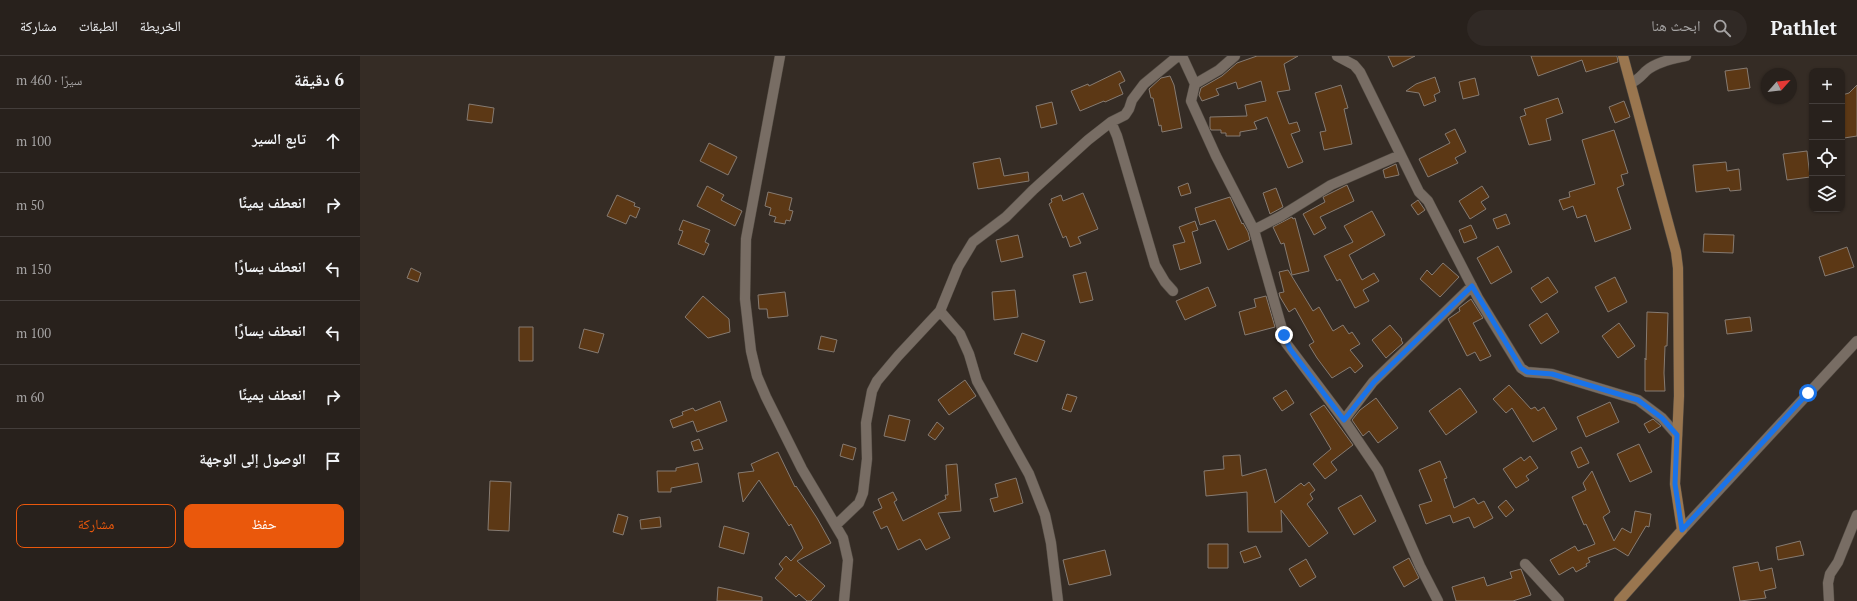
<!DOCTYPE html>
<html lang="ar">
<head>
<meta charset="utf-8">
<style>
  :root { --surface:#28211c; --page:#302925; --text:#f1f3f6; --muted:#a5a3a3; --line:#443e3b; --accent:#ea580c }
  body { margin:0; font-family:"PT Serif","Noto Naskh Arabic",serif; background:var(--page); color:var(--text); direction:rtl }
  .controls { position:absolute; right:12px; top:12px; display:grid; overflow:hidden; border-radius:8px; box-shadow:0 1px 3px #0004 }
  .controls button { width:36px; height:36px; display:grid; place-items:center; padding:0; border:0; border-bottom:1px solid var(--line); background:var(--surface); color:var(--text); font:20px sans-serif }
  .compass { position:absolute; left:1401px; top:12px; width:36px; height:36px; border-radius:50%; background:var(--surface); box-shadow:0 1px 3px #0004; rotate:63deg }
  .stop { position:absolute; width:12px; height:12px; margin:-9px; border:3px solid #1a73e8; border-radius:50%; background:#fff }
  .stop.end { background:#1a73e8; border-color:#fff; box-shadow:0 1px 4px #0008 }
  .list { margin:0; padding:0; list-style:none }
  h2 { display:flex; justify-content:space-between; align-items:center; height:52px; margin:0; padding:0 16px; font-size:17px }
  h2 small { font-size:13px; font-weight:400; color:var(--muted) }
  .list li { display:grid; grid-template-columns:26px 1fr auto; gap:12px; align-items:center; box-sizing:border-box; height:64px; padding:0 16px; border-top:1px solid var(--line) }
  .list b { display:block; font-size:15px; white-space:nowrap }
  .list em { font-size:13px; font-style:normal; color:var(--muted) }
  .actions { display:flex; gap:8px; padding:12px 16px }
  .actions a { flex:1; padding:9px 0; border:1px solid var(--accent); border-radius:8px; text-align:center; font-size:14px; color:var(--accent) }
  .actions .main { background:var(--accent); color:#fff }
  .icon { flex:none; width:22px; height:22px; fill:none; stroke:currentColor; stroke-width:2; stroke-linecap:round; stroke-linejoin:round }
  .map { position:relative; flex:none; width:1497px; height:545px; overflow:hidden; direction:ltr }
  header { display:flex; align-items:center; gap:24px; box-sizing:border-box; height:56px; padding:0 20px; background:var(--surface); border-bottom:1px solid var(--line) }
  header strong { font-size:19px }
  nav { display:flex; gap:22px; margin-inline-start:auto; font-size:14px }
  .search { width:280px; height:36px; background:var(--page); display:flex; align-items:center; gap:10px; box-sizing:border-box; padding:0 14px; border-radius:22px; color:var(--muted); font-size:15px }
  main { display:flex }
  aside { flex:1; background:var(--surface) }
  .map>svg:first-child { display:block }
</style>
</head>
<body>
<header>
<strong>Pathlet</strong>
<div class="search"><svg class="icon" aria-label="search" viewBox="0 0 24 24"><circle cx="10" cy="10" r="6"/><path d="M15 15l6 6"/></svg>ابحث هنا</div>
<nav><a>الخريطة</a><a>الطبقات</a><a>مشاركة</a></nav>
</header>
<main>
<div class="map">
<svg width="1497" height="545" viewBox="0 0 1497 545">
  <rect width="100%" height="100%" fill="#352c25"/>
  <path fill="#5c3815" stroke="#867b72" d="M897 0H938L924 8 930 34 917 36 929 68 937 66 940 75 931 78 943 106 928 112 907 61 894 66 897 73 880 76V80H866V77H861V74H851L850 72V61L887 60 885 49 906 45 901 25 878 33 876 26 856 33 859 39 842 45 839 39 841 32 862 20 877 7Z
    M1028 0H1055L1033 11Z
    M1171 0H1257L1258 6 1226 16 1222 4 1178 20Z
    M1387 12 1390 32 1368 35 1365 15Z
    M760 15 765 25 759 28 763 38 745 46 744 45 720 55 711 35 728 28 729 30Z
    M810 20 814 29 822 72 802 76 801 69 799 70 793 42H791L789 33 801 22Z
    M1075 21 1080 36 1074 39 1076 45 1064 50 1059 37 1046 35 1056 28Z
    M1115 22 1119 39 1103 43 1099 26Z
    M981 29 988 52 984 53 992 88 964 94 960 76 966 75 955 37Z
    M1497 29V80L1484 82 1482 39 1489 37Z
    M1198 42 1203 57 1186 63 1191 84 1169 89 1160 61 1166 59 1164 53Z
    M1264 45 1270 61 1255 67 1249 51Z
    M692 46 697 68 681 72 676 50Z
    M109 48 134 52 132 67 107 64Z
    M1095 73 1106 96 1095 102 1098 107 1068 121 1059 103 1090 87 1085 78Z
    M1254 74 1268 117 1261 119 1264 129 1257 132 1271 173 1235 186 1226 159 1217 162 1213 150 1203 154 1199 144 1210 141 1209 136 1235 128 1222 84Z
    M349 87 377 101 368 119 340 105Z
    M1447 95 1450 121 1427 124 1423 98Z
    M640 102 644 120 668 116 669 125 618 133 613 107Z
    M1366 106 1367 115 1379 113 1381 134 1370 135 1369 132 1336 136 1333 109Z
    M1036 108 1039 119 1025 122 1023 114Z
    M828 127 831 137 821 140 818 131Z
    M987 129 994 145 960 161 966 172 954 179 943 158 965 146 963 141Z
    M347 130 364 139 361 144 382 155 375 170 337 150Z
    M1122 130 1129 141 1121 146 1126 153 1110 163 1099 145Z
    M916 132 923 151 910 158 903 137Z
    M408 136 432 142 429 154 433 155 430 165 426 164 425 168 414 166 416 161 409 159 411 152 405 150Z
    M723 137 738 173 718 181 721 187 710 191 706 180 703 182 689 148 692 146 691 143 701 139 703 145Z
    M257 139 275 147 274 150 280 152 276 162 270 159 266 168 247 160Z
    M870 141 882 168 883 167 888 176 890 184 868 194 855 164 840 169 835 152Z
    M1058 144 1065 154 1058 159 1051 149Z
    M1012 155 1025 179 989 199 1002 224 1014 217 1019 225 1003 234 1009 245 995 252 980 223 977 225 964 200 993 186 984 170Z
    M1146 158 1150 168 1137 173 1133 163Z
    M932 161 933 163 935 162 949 215 932 219 924 187 921 188 913 171Z
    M323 164 350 174 345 186 349 188 344 199 318 188 323 175 319 174Z
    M835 165 838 174 832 176 841 207 820 214 813 189 825 186 819 171Z
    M1111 169 1117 182 1104 187 1099 174Z
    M1344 178 1374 179 1373 197 1343 196Z
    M658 179 663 201 641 206 636 184Z
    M1138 190 1152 216 1131 228 1117 202Z
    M1487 191 1494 211 1465 220 1459 201Z
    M1083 207 1099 221 1080 241 1060 223 1067 214 1072 219Z
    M51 212 61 217 58 226 47 222Z
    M928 214 953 255 959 251 973 275 983 269 989 278 992 276 1000 288 990 294 1003 310 995 317 990 311 972 322 957 302 949 289 954 286 935 252 929 256 920 241 919 237 924 236 919 216Z
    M726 216 733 244 720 247 713 219Z
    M1188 221 1198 236 1181 247 1171 232Z
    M1255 221 1267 246 1248 256 1235 231Z
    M848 231 856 250 825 264 816 245Z
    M655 234 658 261 634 264 632 236Z
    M425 236 428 260 408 262 407 253H399L398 239Z
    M343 240 369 263 370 276 348 282 325 261Z
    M906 240 915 271 885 279 879 256 896 251 894 243Z
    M1111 243 1123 262 1113 267 1131 300 1120 305 1115 296 1107 300 1088 263 1100 255 1099 252Z
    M1287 256 1308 257 1307 290H1305L1304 317 1305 335H1285V302L1286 304Z
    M1187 257 1199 276 1181 288 1169 269Z
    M1390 261 1392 275 1367 278 1365 264Z
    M1259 267 1275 290 1258 302 1242 280Z
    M1030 269 1042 283 1041 284 1043 287 1026 302 1012 284Z
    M159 271H173V305H159Z
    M224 273 244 278 238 297 219 292Z
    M662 277 685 285 677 306 654 298Z
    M461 280 477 284 474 296 458 293Z
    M605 324 616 340 589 359 578 344Z
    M1149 329 1171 353 1175 351 1178 355 1184 351 1197 373 1173 386 1152 352 1146 357 1133 343Z
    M1100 332 1117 356 1086 379 1069 355Z
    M926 334 934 347 922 355 913 342Z
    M707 338 717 341 711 356 702 353Z
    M1016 342 1038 372 1018 387 1009 375 1003 380 992 364 1000 354Z
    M360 345 367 365 337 376 333 365 313 372 310 364 323 359 322 356 333 352 335 355Z
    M1250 346 1259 366 1226 381 1217 361Z
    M964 349 993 389 971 406 977 414 965 423 953 408 971 393 950 358Z
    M529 359 550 364 545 385 524 380Z
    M1293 363 1301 370 1289 377 1284 368Z
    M577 366 584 372 575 384 568 379Z
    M339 383 343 393 334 395 331 386Z
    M483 388 496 392 493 404 480 400Z
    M1279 388 1292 416 1270 426 1257 398Z
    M1221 391 1229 407 1218 412 1211 396Z
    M418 396 435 431 436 430 457 462 471 487 437 505 465 530 451 545H447L439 538 436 541 415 522 423 513 419 508 426 500 431 505 443 492 431 468 429 470 399 424 383 446 378 417 394 415 391 408Z
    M880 399 882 420 906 413 915 447 941 427 944 430 949 426 955 434 950 438 953 443 947 448 968 477 949 491 921 454 922 476H888L887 436 846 440 844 415 864 413 863 400Z
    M1170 400 1178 412 1166 420 1169 424 1156 432 1143 413 1161 401 1164 405Z
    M1080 405 1087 422 1084 423 1094 452 1114 442 1118 448 1124 445 1133 462 1114 472 1109 461 1093 467 1090 459 1066 468 1059 449 1072 445 1059 414Z
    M338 407 342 426 311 432V436H298L297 415H316V412Z
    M597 408 601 455 578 457 590 482 566 494 560 483 538 494 527 470 521 473 513 456 522 452 518 443 533 436 537 444 534 446 543 465 586 443 585 439H588L586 409Z
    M1232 415 1250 456 1243 461 1254 485 1262 472 1271 477 1275 455 1291 458 1289 471 1286 470 1268 500 1255 492 1228 502 1230 506 1226 508 1227 510 1216 516 1213 511 1199 519 1190 504 1215 490 1218 495 1235 488 1226 468 1224 469 1212 441 1226 434 1223 427Z
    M656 422 663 447 634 456 630 443 638 441 635 428Z
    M130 425 151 426 149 475 128 474Z
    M1001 439 1016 465 994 479 978 452Z
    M1146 444 1154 454 1146 461 1138 451Z
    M258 458 268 461 263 479 253 476Z
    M300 461 301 471 281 473 280 464Z
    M364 470 389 477 384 498 359 491Z
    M1440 485 1444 499 1418 504 1416 491Z
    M848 488H868V512H848Z
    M896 490 901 501 884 507 880 496Z
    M745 494 751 519 709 529 703 504Z
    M1049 502 1059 522 1044 531 1033 511Z
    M946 503 956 521 940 531 929 513Z
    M1398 506 1400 515 1412 512 1416 532 1404 535 1406 542 1380 545 1373 511Z
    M1161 513 1171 539 1153 545H1096L1092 531 1124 521 1127 530 1152 522 1150 516Z
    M358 531 402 541V545H357Z"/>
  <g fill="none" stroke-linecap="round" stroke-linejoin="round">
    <defs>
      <path id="street" d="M420 0 386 183 385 243 391 295 397 320 406 341 442 413 483 482 488 504 484 545
        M822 0 835 28
        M875 0 859 14 835 28 831 45 856 100 894 174 926 287 984 364 1018 414 1060 510 1078 545
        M977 0 994 9 1000 16 1059 136 1068 145 1118 242 1161 312 1167 316 1192 318 1278 344 1302 362 1317 379
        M1271 27C1278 24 1281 20 1286 15 1296 6 1313 3 1326 0
        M751 66 757 80 795 209 805 226 813 235
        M894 174 921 160 971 129 1040 99
        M580 255 600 278 609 298 617 325 669 418 685 459 691 487 698 545
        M984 364 1013 326 1112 230
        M476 469 499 447 503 437 507 403 506 367 512 335 517 325 538 300 580 255 598 211 613 186 646 161 673 134 728 84 751 66 765 59 769 53 772 44 784 28 818 0
        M1322 474 1497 285
        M1165 508 1199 545
        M1469 545 1468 527 1470 518 1478 506 1497 459"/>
      <path id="secondary" d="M1259 545 1322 474 1315 428 1319 340 1318 212 1316 196 1263 0"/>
    </defs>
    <use href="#street" stroke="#514a42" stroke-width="11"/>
    <use href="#secondary" stroke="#514a42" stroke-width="11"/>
    <use href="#street" stroke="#786d64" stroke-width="10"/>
    <use href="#secondary" stroke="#9a764f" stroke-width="10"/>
  </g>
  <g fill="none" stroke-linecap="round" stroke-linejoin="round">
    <path stroke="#1a73e8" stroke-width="5" d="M924 279 930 293 984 364 1014 326 1112 230 1161 312 1167 316 1192 318 1278 344 1302 362 1317 379 1315 428 1322 474 1448 337"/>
  </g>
</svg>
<div class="controls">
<button>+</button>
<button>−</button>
<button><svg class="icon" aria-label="locate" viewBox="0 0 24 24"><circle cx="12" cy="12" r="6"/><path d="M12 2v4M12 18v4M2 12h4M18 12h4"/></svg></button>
<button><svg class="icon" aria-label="layers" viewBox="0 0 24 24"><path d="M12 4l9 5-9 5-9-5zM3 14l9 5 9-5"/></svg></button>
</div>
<svg class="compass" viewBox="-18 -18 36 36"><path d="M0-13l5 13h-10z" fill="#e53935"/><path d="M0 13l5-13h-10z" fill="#a5a3a3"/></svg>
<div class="stop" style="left:1448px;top:337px"></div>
<div class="stop end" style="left:924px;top:279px"></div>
</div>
<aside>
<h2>6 دقيقة<small>سيرًا · 460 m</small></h2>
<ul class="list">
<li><svg class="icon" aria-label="ahead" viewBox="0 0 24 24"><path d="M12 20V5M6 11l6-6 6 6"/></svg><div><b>تابع السير</b></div><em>100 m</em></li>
<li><svg class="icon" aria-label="right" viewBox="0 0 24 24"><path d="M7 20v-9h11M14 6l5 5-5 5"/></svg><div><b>انعطف يمينًا</b></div><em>50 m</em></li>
<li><svg class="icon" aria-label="left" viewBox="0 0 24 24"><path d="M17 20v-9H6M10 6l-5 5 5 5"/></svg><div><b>انعطف يسارًا</b></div><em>150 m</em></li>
<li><svg class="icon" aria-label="left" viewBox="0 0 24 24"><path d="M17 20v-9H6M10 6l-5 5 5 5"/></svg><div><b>انعطف يسارًا</b></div><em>100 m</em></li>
<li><svg class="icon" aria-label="right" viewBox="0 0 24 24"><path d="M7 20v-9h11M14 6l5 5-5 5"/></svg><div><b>انعطف يمينًا</b></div><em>60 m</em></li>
<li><svg class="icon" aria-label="arrive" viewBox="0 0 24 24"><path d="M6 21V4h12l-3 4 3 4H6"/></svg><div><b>الوصول إلى الوجهة</b></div></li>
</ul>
<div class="actions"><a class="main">حفظ</a><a>مشاركة</a></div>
</aside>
</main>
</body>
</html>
